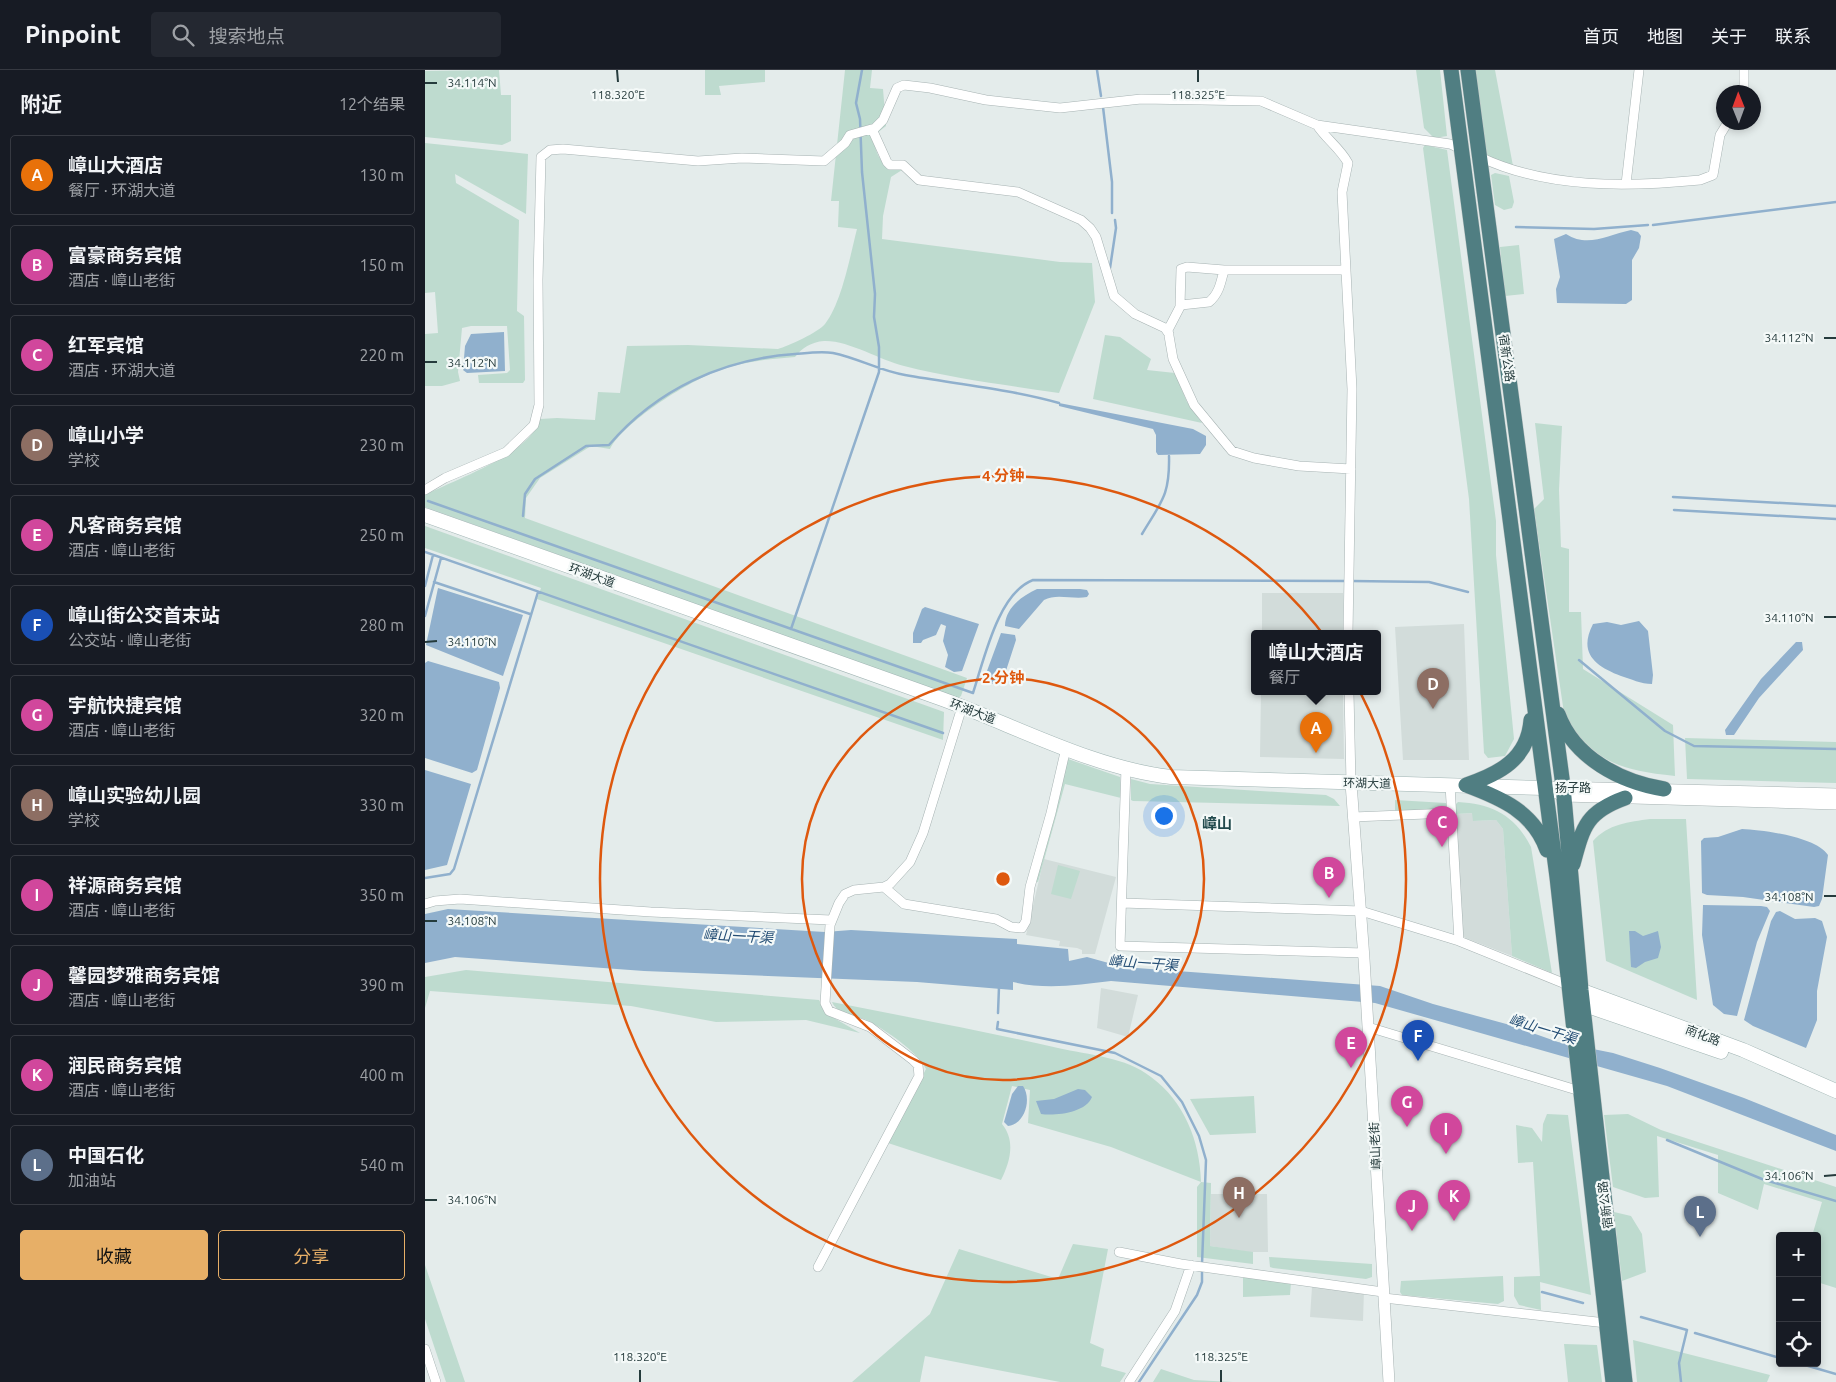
<!DOCTYPE html>
<html lang="zh">
<head>
<meta charset="utf-8">
<style>
  :root { --surface:#171b24; --page:#242831; --text:#f1f3f6; --muted:#9ea1a6; --line:#363941; --accent:#e7af67 }
  body { margin:0; font-family:Ubuntu,"Noto Sans SC",sans-serif; background:var(--page); color:var(--text) }
  .controls { position:absolute; right:15px; bottom:15px; display:grid; overflow:hidden; border-radius:5px; box-shadow:0 2px 8px #0003 }
  .controls button { width:45px; height:45px; display:grid; place-items:center; padding:0; border:0; border-bottom:1px solid var(--line); background:var(--surface); color:var(--text); font:25px sans-serif }
  .compass { position:absolute; left:1291px; top:15px; width:45px; height:45px; border-radius:50%; background:var(--surface); box-shadow:0 2px 8px #0003; rotate:359deg }
  .you { position:absolute; left:738px; top:745px; width:18px; height:18px; margin:-12px; border:4px solid #fff; border-radius:50%; background:#1a73e8; box-shadow:0 0 0 8px #1a73e833 }
  .badge { display:grid; place-items:center; width:32px; height:32px; border-radius:50%; background:var(--accent); color:#fff; font-size:16px; font-weight:700 }
  .pin { position:absolute; translate:-50% -41px; filter:drop-shadow(0 1px 2px #0008) }
  .pin::after { content:''; position:absolute; top:26px; width:18px; height:15px; background:inherit; clip-path:polygon(0 0,100% 0,50% 100%) }
  .popup { position:absolute; left:826px; top:560px; width:130px; height:65px; box-sizing:border-box; display:grid; place-content:center; border-radius:5px; background:var(--surface); filter:drop-shadow(0 1px 4px #0005); font-size:16px; white-space:nowrap; color:var(--muted) }
  .popup b { font-size:19px; color:var(--text) }
  .popup::after { content:''; position:absolute; left:50%; top:100%; margin-left:-10px; border:10px solid transparent; border-top-color:var(--surface) }
  .list { margin:0; padding:0; list-style:none }
  h2 { display:flex; justify-content:space-between; align-items:center; height:65px; margin:0; padding:0 20px; font-size:21px }
  h2 small { font-size:16px; font-weight:400; color:var(--muted) }
  .list li { display:grid; grid-template-columns:32px 1fr auto; gap:15px; align-items:center; box-sizing:border-box; height:80px; margin:0 10px 10px; padding:0 10px; border:1px solid var(--line); border-radius:5px }
  .list b { display:block; font-size:19px; white-space:nowrap }
  .list p { margin:0; font-size:16px; white-space:nowrap; color:var(--muted) }
  .list em { font-size:16px; font-style:normal; color:var(--muted) }
  .actions { display:flex; gap:10px; padding:15px 20px }
  .actions a { flex:1; padding:11px 0; border:1px solid var(--accent); border-radius:5px; text-align:center; font-size:18px; color:var(--accent) }
  .actions .main { background:var(--accent); color:#111 }
  .icon { flex:none; width:28px; height:28px; fill:none; stroke:currentColor; stroke-width:2; stroke-linecap:round; stroke-linejoin:round }
  .map { position:relative; flex:none; width:1411px; height:1312px; overflow:hidden }
  header { display:flex; align-items:center; gap:30px; box-sizing:border-box; height:70px; padding:0 25px; background:var(--surface); border-bottom:1px solid var(--line) }
  header strong { font-size:24px }
  nav { display:flex; gap:28px; margin-inline-start:auto; font-size:18px }
  .search { width:350px; height:45px; background:var(--page); display:flex; align-items:center; gap:12px; box-sizing:border-box; padding:0 18px; border-radius:5px; color:var(--muted); font-size:19px }
  main { display:flex }
  aside { flex:1; background:var(--surface) }
  .map>svg:first-child { display:block }
</style>
</head>
<body>
<header>
<strong>Pinpoint</strong>
<div class="search"><svg class="icon" aria-label="search" viewBox="0 0 24 24"><circle cx="10" cy="10" r="6"/><path d="M15 15l6 6"/></svg>搜索地点</div>
<nav><a>首页</a><a>地图</a><a>关于</a><a>联系</a></nav>
</header>
<main>
<aside>
<h2>附近<small>12个结果</small></h2>
<ul class="list">
<li><span class="badge" style="background:#e8710a">A</span><div><b>嶂山大酒店</b><p>餐厅 · 环湖大道</p></div><em>130 m</em></li>
<li><span class="badge" style="background:#d1479c">B</span><div><b>富豪商务宾馆</b><p>酒店 · 嶂山老街</p></div><em>150 m</em></li>
<li><span class="badge" style="background:#d1479c">C</span><div><b>红军宾馆</b><p>酒店 · 环湖大道</p></div><em>220 m</em></li>
<li><span class="badge" style="background:#8d6e63">D</span><div><b>嶂山小学</b><p>学校</p></div><em>230 m</em></li>
<li><span class="badge" style="background:#d1479c">E</span><div><b>凡客商务宾馆</b><p>酒店 · 嶂山老街</p></div><em>250 m</em></li>
<li><span class="badge" style="background:#1a4fb4">F</span><div><b>嶂山街公交首末站</b><p>公交站 · 嶂山老街</p></div><em>280 m</em></li>
<li><span class="badge" style="background:#d1479c">G</span><div><b>宇航快捷宾馆</b><p>酒店 · 嶂山老街</p></div><em>320 m</em></li>
<li><span class="badge" style="background:#8d6e63">H</span><div><b>嶂山实验幼儿园</b><p>学校</p></div><em>330 m</em></li>
<li><span class="badge" style="background:#d1479c">I</span><div><b>祥源商务宾馆</b><p>酒店 · 嶂山老街</p></div><em>350 m</em></li>
<li><span class="badge" style="background:#d1479c">J</span><div><b>馨园梦雅商务宾馆</b><p>酒店 · 嶂山老街</p></div><em>390 m</em></li>
<li><span class="badge" style="background:#d1479c">K</span><div><b>润民商务宾馆</b><p>酒店 · 嶂山老街</p></div><em>400 m</em></li>
<li><span class="badge" style="background:#5c6f8a">L</span><div><b>中国石化</b><p>加油站</p></div><em>540 m</em></li>
</ul>
<div class="actions"><a class="main">收藏</a><a>分享</a></div>
</aside>
<div class="map">
<svg width="1411" height="1312" viewBox="0 0 1411 1312">
  <rect width="100%" height="100%" fill="#e4eceb"/>
  <path fill="#d2dcda" d="M837 523H918V564H837Z
    M1039 554 1044 690H978L970 557Z
    M836 622H918L919 689 835 687Z
    M1048 743V751L1071 750 1078 759 1087 886 1038 867 1031 744Z
    M619 789 691 807 670 884H657V880L652 878 634 876 635 871 601 865Z
    M676 918 713 925 703 967 672 958Z
    M786 1124H842L843 1182H823L785 1176Z
    M887 1217 939 1220 938 1251 885 1247Z"/>
  <path fill="#bedbcf" d="M74 0 76 25H86V71L77 75 0 67V1Z
    M280 0H340V12L294 16 296 25H280Z
    M420 0H447L445 18 458 19 461 56 447 67C454 89 453 94 477 100L466 107 458 146 457 169 635 192 667 193 670 232 634 323C582 315 530 309 479 296 455 290 423 270 399 271 386 272 377 278 370 287 343 289 315 292 290 302 261 313 199 352 185 379L166 376 115 408 101 428 100 448 542 608 536 626 533 628 0 437V425C30 409 106 384 115 349L132 348 170 350 173 322 195 323 202 276 263 275 353 279C363 276 394 262 400 254 417 232 425 186 432 159L413 157 414 131H406Z
    M991 0H1015L1022 66 1009 68 999 58Z
    M1049 0H1070L1088 96 1060 86Z
    M0 73 103 84 101 144 30 104 31 113 94 150 92 241 99 246 100 310 98 313H54L53 305 82 303 85 300 82 256H46L37 258 33 302 35 311 17 316H0V264L13 263 10 222 0 223Z
    M1000 75 1022 80 1071 451V485L1089 669 1080 686 1063 688 1059 683 1044 429 998 78Z
    M1070 103 1084 106 1089 132 1087 138 1079 140 1070 135 1066 105Z
    M1094 175 1099 224 1080 226 1075 177Z
    M680 265 695 267 726 289 722 300 750 303 762 332 777 353 668 329Z
    M1110 353 1137 356 1134 420 1136 477 1144 479V542H1156L1158 599 1248 655 1250 706C1195 700 1175 694 1140 650L1109 439 1119 429Z
    M0 456 519 642 518 670 112 529 116 518 0 478Z
    M1260 668 1411 672V713L1262 709Z
    M643 689 695 707 696 728 640 714 613 812 609 811Z
    M706 709 725 714 901 725 909 729 915 736 708 731 706 730Z
    M970 730 1021 733V739L970 742Z
    M1033 732C1067 734 1090 745 1106 777L1127 903 1087 886 1078 759 1071 750 1048 751 1047 743 1031 744 1030 735Z
    M1225 749H1261L1272 930 1181 891 1168 771C1183 754 1204 752 1225 749Z
    M633 795 655 801 646 829 626 824Z
    M41 900 394 930 402 944 435 963 381 950 291 952 206 936 5 921 0 938V907Z
    M407 932C482 947 558 961 633 978 664 985 701 987 726 1007 759 1031 775 1071 776 1112L786 1113 785 1176 828 1182V1194L772 1187V1117L776 1112 686 1077 603 1053 605 1020 587 1016 577 1054C591 1071 585 1092 576 1110L463 1073 501 999C492 981 461 961 444 951 432 945 413 946 407 932Z
    M829 1026 831 1063 785 1065 765 1029Z
    M1122 1044 1143 1045 1166 1225 1115 1212 1116 1240 1094 1235 1089 1226V1207L1115 1206 1108 1092 1093 1093 1091 1055 1107 1058 1117 1072 1118 1054Z
    M1203 1044 1236 1060 1411 1117V1218L1392 1212V1166H1387L1397 1132 1339 1114 1333 1140 1293 1123V1085L1232 1066 1234 1127 1220 1128 1188 1117 1179 1045Z
    M1189 1142 1206 1146 1217 1164 1221 1202 1197 1211Z
    M648 1174 683 1179 665 1273 679 1279 676 1296 701 1303 695 1312H635L500 1286 495 1312H427L505 1244 534 1179 633 1209Z
    M844 1187 947 1194V1207L941 1209 848 1198 845 1197Z
    M0 1195 40 1312H21L0 1249Z
    M818 1206 866 1212 865 1225 818 1227Z
    M1078 1206 1079 1231 1073 1234 977 1225 975 1222 976 1211Z
    M1208 1270 1345 1305 1342 1312H1212Z
    M1139 1274 1172 1275 1177 1312H1143Z
    M736 1299 769 1310 808 1312H728Z"/>
  <path fill="#90b0cd" d="M1206 160 1213 162 1216 166 1214 178 1207 190V230L1201 234 1132 233 1131 219 1135 207 1129 169 1141 164C1163 178 1182 165 1206 160Z
    M79 262 80 301 42 303 38 300 40 276 46 264Z
    M634 333 768 359 781 366V375L775 384 733 385 731 382V365L728 359 634 336Z
    M13 518 98 545 78 606 1 575Z
    M612 519H655L662 520 664 524 662 527C648 530 632 523 619 530L594 559 580 556C580 538 597 526 612 519Z
    M500 537 554 554 537 601 529 602 520 597 523 585 518 571 521 556 516 554 511 565 498 570 496 573H488V563L497 539Z
    M1214 551 1223 561 1228 605 1227 614C1216 614 1206 609 1196 606 1170 596 1153 583 1168 554L1182 552 1196 555Z
    M576 563 590 565 591 570 577 613 573 615 561 612 559 609Z
    M1371 572H1377L1378 580 1334 628 1309 665H1301L1300 660 1336 609Z
    M3 591 74 612 75 618 52 700 47 703 0 688V593Z
    M0 700 46 714 22 795 0 800Z
    M1317 759C1339 760 1391 767 1403 785L1397 829 1394 836 1389 837 1318 827 1282 825 1277 823 1276 771 1279 768 1293 767Z
    M1278 835 1336 836 1342 837 1345 841 1332 872 1312 946 1299 944 1288 935 1277 865Z
    M23 839 400 862 426 860 592 869V874L643 879 644 891 662 887 698 897 955 916 1008 934 1085 955 1133 972 1188 983 1235 998 1319 1028 1411 1065V1081L1242 1016 950 933 686 911C653 915 621 920 588 912V920L492 912 219 901 30 887 0 893V844Z
    M1355 841 1370 849 1390 848 1397 851 1402 867 1392 921V950L1381 978 1328 956 1319 950 1346 851 1351 842Z
    M1204 861H1210L1218 866 1233 861 1236 877 1233 888 1220 892 1211 898 1206 897Z
    M593 1016H598C607 1029 600 1054 583 1056L579 1052 587 1024Z
    M653 1019 660 1020 667 1027C661 1043 630 1046 616 1044L611 1031 629 1029Z"/>
  <g fill="none" stroke-linecap="round" stroke-linejoin="round">
    <path stroke="#90b0cd" stroke-width="2.5" d="M672 0 676 26
      M678 37 687 112V143
      M1228 155 1411 132
      M1091 157 1169 159 1223 155
      M685 198 691 158 690 150
      M1248 427 1411 436
      M3 431 548 623C559 590 573 523 608 510L922 511
      M1249 440 1411 449
      M98 446 100 424 110 409 161 376 184 375C232 319 298 289 370 284 382 283 396 281 408 283 433 288 455 301 480 305 531 314 584 319 634 333
      M717 464C736 432 745 426 744 386
      M0 482 518 663
      M927 511 1004 512 1043 522
      M9 512 105 544
      M0 516 8 485
      M0 546 16 488
      M366 559 454 302V277L449 247 450 224 437 102 435 49 431 33 437 0
      M1154 590 1240 661 1269 676 1411 679
      M0 808 25 804 29 799 113 522
      M573 943 574 917
      M573 952 572 959 690 983 736 1006 757 1032 774 1066 781 1090 777 1194
      M1242 1070 1337 1109 1411 1131
      M1117 1222 1158 1233
      M1216 1247 1262 1260 1254 1293 1256 1312
      M1270 1263 1355 1288
      M1373 1293 1411 1304
      M714 1312 772 1225 777 1212V1199"/>
    <defs>
      <path id="minor" d="M1319 22V0
        M892 55C901 69 915 78 923 93L917 122 927 319 923 564
        M447 59 462 92 465 95H478L494 110 593 122 656 150 665 158 671 167 689 226 710 244 740 258 744 264
        M1055 87C1122 119 1203 117 1275 110L1288 105 1295 65 1303 52
        M1201 114 1214 0
        M921 200H799C796 212 794 224 784 232L756 235 743 260 748 289 769 335 807 381 829 388 874 396 926 399
        M755 236 756 199 762 197 799 200
        M0 420 20 408 81 382 109 355 114 335 113 210 116 87 125 80 138 79 273 91 317 88 399 91 420 73 425 65 450 58 458 50 472 18 479 15 505 18 561 30 635 38 716 29 836 31 892 55 1025 74 1036 79
        M924 622 926 713
        M701 698 695 876 939 883
        M1025 715 1034 871
        M928 747 1026 743
        M459 817 479 834 571 849 586 857 597 858 601 851 605 817 626 743 641 678
        M697 833 936 841 1034 871 1143 915
        M0 834 10 831 35 829 226 842 406 850
        M943 957 1155 1021
        M694 1182 756 1194 958 1222
        M393 1197 494 1006 493 995 488 990 445 957 404 941 400 933 405 855 414 833 420 824 429 820 459 817 465 814 485 792 498 763 537 637
        M959 1228 1181 1253
        M0 1279 11 1312
        M704 1312 750 1241 766 1195"/>
      <path id="tertiary" d="M926 713 939 889 964 1312
        M1130 717 1411 724
        M1119 718 1139 726 1411 734"/>
      <path id="secondary" d="M0 445C172 506 344 568 517 629 591 656 668 698 746 707L1119 718
        M1147 917 1318 980 1411 1021
        M1148 931 1296 982"/>
      <path id="trunk" d="M1026 0 1132 807 1188 1312
        M1043 0 1138 716 1156 920 1200 1312
        M1133 644C1149 688 1196 712 1239 719
        M1041 715C1076 728 1109 742 1122 780
        M1041 715C1074 704 1103 689 1106 650
        M1148 794C1158 757 1161 742 1200 728"/>
    </defs>
    <use href="#minor" stroke="#a7b3b3" stroke-width="10"/>
    <use href="#tertiary" stroke="#a7b3b3" stroke-width="12"/>
    <use href="#secondary" stroke="#a0b4b3" stroke-width="15"/>
    <use href="#trunk" stroke="#c2c8c8" stroke-width="16"/>
    <use href="#minor" stroke="#fff" stroke-width="9"/>
    <use href="#tertiary" stroke="#fff" stroke-width="11"/>
    <use href="#secondary" stroke="#fff" stroke-width="14"/>
    <use href="#trunk" stroke="#507e82" stroke-width="15"/>
  </g>
  <path fill="none" stroke="#253b3c" stroke-width="2" d="M192 0 193 12M773 0V12M0 13H12M1399 268H1411M0 292H12M1399 547H1411M0 572 12 571M1399 826H1411M0 851H12M1399 1106 1411 1105M0 1130H12M215 1300V1312M796 1300V1312"/>
  <g fill="none" stroke="#de580e" stroke-width="2.5">
    <circle cx="578" cy="809" r="201"/>
    <circle cx="578" cy="809" r="403"/>
  </g>
  <g text-anchor="middle" dominant-baseline="central" stroke-width="4.5" stroke-linejoin="round" paint-order="stroke">
    <g font-size="12" fill="#253b3c" stroke="#f4f9f8">
      <text transform="translate(1082 288) rotate(82)">宿新公路</text>
      <text transform="translate(167 505) rotate(20)">环湖大道</text>
      <text transform="translate(548 641) rotate(21)">环湖大道</text>
      <text transform="translate(942 713) rotate(1)">环湖大道</text>
      <text x="1148" y="717">扬子路</text>
      <text transform="translate(1278 965) rotate(21)">南化路</text>
      <text transform="translate(950 1076) rotate(-93)">嶂山老街</text>
      <text transform="translate(1180 1135) rotate(-97)">宿新公路</text>
    </g>
    <g font-size="14" font-style="italic" fill="#234d74" stroke="#f4f9f8">
      <text transform="translate(313 866) rotate(3)">嶂山一干渠</text>
      <text transform="translate(718 893) rotate(4)">嶂山一干渠</text>
      <text transform="translate(1118 959) rotate(17)">嶂山一干渠</text>
    </g>
    <g font-size="15" font-weight="bold" fill="#224a4d" stroke="#f4f9f8">
      <text x="792" y="753">嶂山</text>
    </g>
  </g>
  <g font-size="12" text-anchor="middle" fill="#253b3c" stroke="#f4f9f8" stroke-width="4.5" stroke-linejoin="round" paint-order="stroke">
    <text x="47" y="17">34.114°N</text>
    <text x="193" y="29">118.320°E</text>
    <text x="773" y="29">118.325°E</text>
    <text x="1364" y="272">34.112°N</text>
    <text x="47" y="297">34.112°N</text>
    <text x="1364" y="552">34.110°N</text>
    <text x="47" y="576">34.110°N</text>
    <text x="1364" y="831">34.108°N</text>
    <text x="47" y="855">34.108°N</text>
    <text x="1364" y="1110">34.106°N</text>
    <text x="47" y="1134">34.106°N</text>
    <text x="215" y="1291">118.320°E</text>
    <text x="796" y="1291">118.325°E</text>
  </g>
  <circle cx="578" cy="809" r="8" fill="#de580e" stroke="#f4f9f8" stroke-width="2.5"/>
  <g font-size="15" text-anchor="middle" font-weight="bold" fill="#de580e" stroke="#f4f9f8" stroke-width="4.5" stroke-linejoin="round" paint-order="stroke">
    <text x="578" y="411">4 分钟</text>
    <text x="578" y="613">2 分钟</text>
  </g>
</svg>
<div class="controls">
<button>+</button>
<button>−</button>
<button><svg class="icon" aria-label="locate" viewBox="0 0 24 24"><circle cx="12" cy="12" r="6"/><path d="M12 2v4M12 18v4M2 12h4M18 12h4"/></svg></button>
</div>
<svg class="compass" viewBox="-18 -18 36 36"><path d="M0-13l5 13h-10z" fill="#e53935"/><path d="M0 13l5-13h-10z" fill="#9ea1a6"/></svg>
<div class="you"></div>
<div class="pin badge" style="left:891px;top:683px;background:#e8710a">A</div>
<div class="popup"><b>嶂山大酒店</b>餐厅</div>
<div class="pin badge" style="left:904px;top:828px;background:#d1479c">B</div>
<div class="pin badge" style="left:1017px;top:777px;background:#d1479c">C</div>
<div class="pin badge" style="left:1008px;top:639px;background:#8d6e63">D</div>
<div class="pin badge" style="left:926px;top:998px;background:#d1479c">E</div>
<div class="pin badge" style="left:993px;top:991px;background:#1a4fb4">F</div>
<div class="pin badge" style="left:982px;top:1057px;background:#d1479c">G</div>
<div class="pin badge" style="left:814px;top:1148px;background:#8d6e63">H</div>
<div class="pin badge" style="left:1021px;top:1084px;background:#d1479c">I</div>
<div class="pin badge" style="left:987px;top:1161px;background:#d1479c">J</div>
<div class="pin badge" style="left:1029px;top:1151px;background:#d1479c">K</div>
<div class="pin badge" style="left:1275px;top:1167px;background:#5c6f8a">L</div>
</div>
</main>
</body>
</html>
